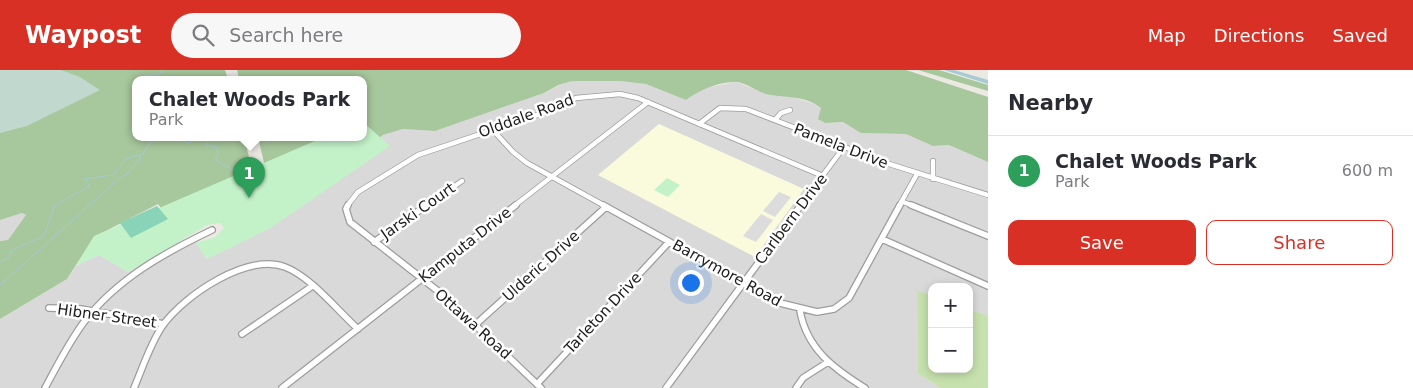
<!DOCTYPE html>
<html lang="en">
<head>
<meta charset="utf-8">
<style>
  :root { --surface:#fff; --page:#f7f7f7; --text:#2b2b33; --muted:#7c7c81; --line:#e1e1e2; --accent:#d93025 }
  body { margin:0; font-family:"DejaVu Sans",sans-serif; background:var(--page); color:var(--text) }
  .controls { position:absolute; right:15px; bottom:15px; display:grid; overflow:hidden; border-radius:10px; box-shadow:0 2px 8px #0003 }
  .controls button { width:45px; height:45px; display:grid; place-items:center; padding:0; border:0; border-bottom:1px solid var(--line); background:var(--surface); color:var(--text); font:25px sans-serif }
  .you { position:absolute; left:690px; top:212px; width:18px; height:18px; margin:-12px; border:4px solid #fff; border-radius:50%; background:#1a73e8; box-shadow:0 0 0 8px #1a73e833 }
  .badge { display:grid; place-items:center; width:32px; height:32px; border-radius:50%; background:var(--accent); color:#fff; font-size:16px; font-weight:700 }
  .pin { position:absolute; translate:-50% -41px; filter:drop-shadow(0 1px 2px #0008) }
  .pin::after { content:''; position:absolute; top:26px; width:18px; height:15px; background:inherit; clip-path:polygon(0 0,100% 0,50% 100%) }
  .popup { position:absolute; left:132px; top:6px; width:235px; height:65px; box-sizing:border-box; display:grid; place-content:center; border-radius:10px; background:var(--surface); filter:drop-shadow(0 1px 4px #0005); font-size:16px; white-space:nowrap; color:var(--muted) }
  .popup b { font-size:19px; color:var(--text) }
  .popup::after { content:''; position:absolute; left:50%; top:100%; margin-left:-10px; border:10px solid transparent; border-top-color:var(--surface) }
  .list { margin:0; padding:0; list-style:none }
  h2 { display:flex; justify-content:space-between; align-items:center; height:65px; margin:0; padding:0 20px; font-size:21px }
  h2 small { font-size:16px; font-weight:400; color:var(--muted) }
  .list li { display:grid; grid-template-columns:32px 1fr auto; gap:15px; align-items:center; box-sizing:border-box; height:70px; padding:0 20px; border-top:1px solid var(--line) }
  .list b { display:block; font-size:19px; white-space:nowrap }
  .list p { margin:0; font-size:16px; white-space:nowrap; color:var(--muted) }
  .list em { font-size:16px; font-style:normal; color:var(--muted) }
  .actions { display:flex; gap:10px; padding:15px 20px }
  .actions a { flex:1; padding:11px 0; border:1px solid var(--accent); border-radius:10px; text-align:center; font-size:18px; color:var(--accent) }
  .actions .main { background:var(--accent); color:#fff }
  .icon { flex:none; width:28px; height:28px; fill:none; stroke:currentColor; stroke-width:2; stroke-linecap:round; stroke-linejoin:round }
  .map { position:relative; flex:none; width:988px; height:318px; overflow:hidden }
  header { display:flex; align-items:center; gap:30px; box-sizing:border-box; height:70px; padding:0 25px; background:var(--accent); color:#fff }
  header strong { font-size:24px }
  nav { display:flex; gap:28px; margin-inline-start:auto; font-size:18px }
  .search { width:350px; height:45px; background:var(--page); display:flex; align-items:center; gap:12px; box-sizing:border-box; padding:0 18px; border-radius:28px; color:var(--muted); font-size:19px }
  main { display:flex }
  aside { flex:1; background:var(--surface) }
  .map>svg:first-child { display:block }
</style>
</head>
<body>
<header>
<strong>Waypost</strong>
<div class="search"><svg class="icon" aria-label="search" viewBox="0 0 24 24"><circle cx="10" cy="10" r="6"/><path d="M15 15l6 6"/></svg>Search here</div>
<nav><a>Map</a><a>Directions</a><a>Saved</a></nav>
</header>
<main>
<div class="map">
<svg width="988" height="318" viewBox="0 0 988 318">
  <rect width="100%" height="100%" fill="#ece9e3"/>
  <path fill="#dad9d9" d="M572 11H620L646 14 686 30 697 22 709 17 737 12 766 24 784 25 816 34 821 38 819 46 821 51 825 53 843 52 861 63 906 64 933 76 949 75 988 92V246L969 239V217H932V226L917 221 918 304 941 318H0V249L67 209 76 196 99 185 128 202 177 172 196 173 207 189 383 65 403 59 435 61 544 23 558 15Z
    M22 143 26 145 8 170 0 171V150Z"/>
  <path fill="#fafbdd" d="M659 54 804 119 755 187 598 105Z"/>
  <path fill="#c6e1ad" d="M917 220 932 226V299H969V239L988 246V318H941L918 304Z"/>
  <path fill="#a7c79c" d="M0 0H225L228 9H135V67H244L252 99 164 142 158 134 94 167 67 209 0 249V171L8 170 26 145 22 143 0 150Z
    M237 0H906L988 27V92L949 75 933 76 906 64 861 63 843 52 825 53 818 49 821 38C806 25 784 28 766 24 756 21 746 13 737 12 719 11 699 20 686 30L646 14 620 11H572L558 15 544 23 435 61 403 59 383 65 371 74 265 97 258 67H363V9H239Z
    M918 0H939L988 15V21Z"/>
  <path fill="#c1d8ce" d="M0 0H61L80 7 100 20 27 56 0 63Z"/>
  <path fill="#c3f2c8" d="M363 52 390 76 269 159 207 189 196 173 215 167 224 158 220 153 207 155 128 202 99 185 76 196 94 166 324 67H363Z
    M667 108 680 115 668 127 654 120Z"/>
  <path fill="#89d3b8" d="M157 136 168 149 131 168 120 153Z"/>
  <path fill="#dcdcdc" d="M779 122 791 127 775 147 763 141Z
    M761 144 773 150 756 172 743 166Z"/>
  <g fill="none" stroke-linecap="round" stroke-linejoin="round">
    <path stroke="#a7cad5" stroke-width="1" d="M140 9 145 5H159L162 0
      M155 9H160
      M180 67 176 69 185 71 187 74 203 67 210 70 206 75 217 77 218 85 215 90 230 98 254 117
      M0 192 9 187 12 180 44 166 55 135 90 116 84 109 113 105 126 89 143 84 149 74 162 67
      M0 215 122 106 126 105 141 88 139 87 141 85"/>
    <path fill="#a7cad5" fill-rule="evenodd" d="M944 0H954L988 10V14Z"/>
    <defs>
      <path id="minor-far1" d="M775 50 781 43 790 40
        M699 54 720 38 746 39 886 93 988 125
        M492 59 513 82 527 93 605 136
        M933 91V109
        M903 132 914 136
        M347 136 358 122 418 85 549 41 576 28 620 24 638 28 823 106
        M425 136 462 111
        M514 136 648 32
        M800 136 844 77
        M899 136 917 104"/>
      <path id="minor" d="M348 135 346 139 350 152 448 229 541 318
        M603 135 780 233 817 242 834 239 849 228 900 135
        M911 135 988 166
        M882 169 988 216
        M374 172 427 135
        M49 238 81 239 164 254
        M800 241C807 279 834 299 865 318
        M475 255 606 137
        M242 264 311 217
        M537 314 669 172
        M45 318C57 296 69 272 84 252 117 209 164 183 212 160
        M134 318C143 297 150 274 163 255 185 225 247 183 285 197 310 206 338 241 358 259
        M282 318 516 135
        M666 318 801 135
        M796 318 803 308 828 292"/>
    </defs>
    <use href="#minor-far1" stroke="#9d9d9d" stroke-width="6"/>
    <use href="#minor" stroke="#9d9d9d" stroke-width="8"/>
    <use href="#minor-far1" stroke="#fff" stroke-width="4.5"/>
    <use href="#minor" stroke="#fff" stroke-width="5.5"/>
  </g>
  <g text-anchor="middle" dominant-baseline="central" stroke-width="5" stroke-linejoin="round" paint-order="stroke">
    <g font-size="15" fill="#1c1c1c" stroke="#fff">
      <text transform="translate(526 46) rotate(-20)">Olddale Road</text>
      <text transform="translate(841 76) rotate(21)">Pamela Drive</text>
      <text transform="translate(418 141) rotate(-35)">Jarski Court</text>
      <text transform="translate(791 149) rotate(-53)">Carlbern Drive</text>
      <text transform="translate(465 175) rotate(-38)">Kamputa Drive</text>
      <text transform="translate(541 196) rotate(-42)">Ulderic Drive</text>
      <text transform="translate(727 203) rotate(29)">Barrymore Road</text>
      <text transform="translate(603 243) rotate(-47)">Tarleton Drive</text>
      <text transform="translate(107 246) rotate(8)">Hibner Street</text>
      <text transform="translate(473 254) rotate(42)">Ottawa Road</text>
    </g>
  </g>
</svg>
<div class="controls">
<button>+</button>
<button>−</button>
</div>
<div class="you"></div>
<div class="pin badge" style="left:249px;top:128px;background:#2e9e5b">1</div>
<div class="popup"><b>Chalet Woods Park</b>Park</div>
</div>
<aside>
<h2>Nearby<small></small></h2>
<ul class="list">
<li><span class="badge" style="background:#2e9e5b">1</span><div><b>Chalet Woods Park</b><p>Park</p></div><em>600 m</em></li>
</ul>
<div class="actions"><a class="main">Save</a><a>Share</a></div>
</aside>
</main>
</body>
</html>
